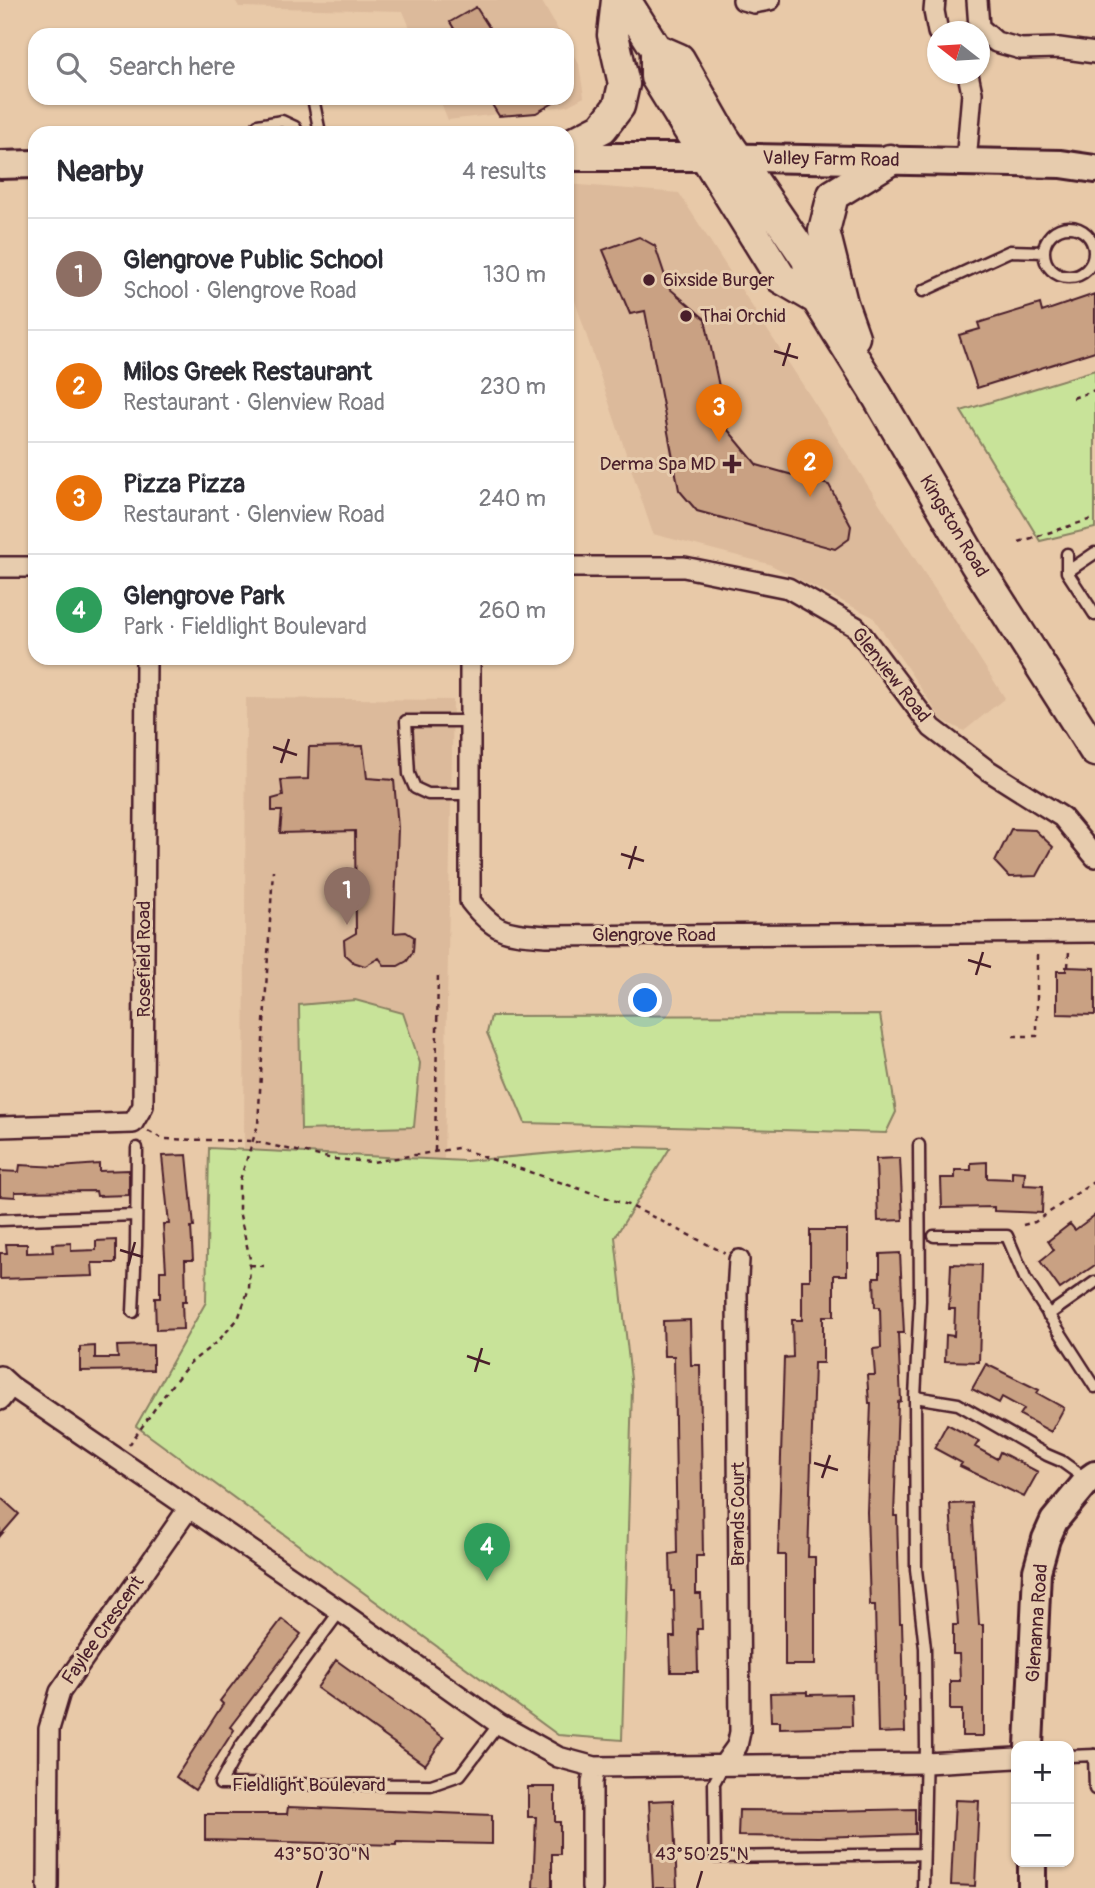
<!DOCTYPE html>
<html lang="en">
<head>
<meta charset="utf-8">
<style>
  :root { --surface:#fff; --page:#f7f7f7; --text:#2b2b33; --muted:#7c7c81; --line:#e1e1e2; --accent:#ea580c }
  body { margin:0; font-family:Pangolin,sans-serif; background:var(--page); color:var(--text) }
  .controls { position:absolute; right:21px; bottom:21px; display:grid; overflow:hidden; border-radius:14px; box-shadow:0 2px 5px #0004 }
  .controls button { width:63px; height:63px; display:grid; place-items:center; padding:0; border:0; border-bottom:2px solid var(--line); background:var(--surface); color:var(--text); font:35px sans-serif }
  .compass { position:absolute; left:927px; top:21px; width:63px; height:63px; border-radius:50%; background:var(--surface); box-shadow:0 2px 5px #0004; rotate:287deg }
  .you { position:absolute; left:646px; top:1001px; width:24px; height:24px; margin:-18px; border:5px solid #fff; border-radius:50%; background:#1a73e8; box-shadow:0 0 0 10px #1a73e833 }
  .badge { display:grid; place-items:center; width:46px; height:46px; border-radius:50%; background:var(--accent); color:#fff; font-size:23px; font-weight:700 }
  .pin { position:absolute; translate:-50% -58px; filter:drop-shadow(0 2px 4px #0008) }
  .pin::after { content:''; position:absolute; top:37px; width:24px; height:21px; background:inherit; clip-path:polygon(0 0,100% 0,50% 100%) }
  .list { margin:0; padding:0; list-style:none }
  h2 { display:flex; justify-content:space-between; align-items:center; height:91px; margin:0; padding:0 28px; font-size:30px }
  h2 small { font-size:23px; font-weight:400; color:var(--muted) }
  .list li { display:grid; grid-template-columns:46px 1fr auto; gap:21px; align-items:center; box-sizing:border-box; height:112px; padding:0 28px; border-top:2px solid var(--line) }
  .list b { display:block; font-size:26px; white-space:nowrap }
  .list p { margin:0; font-size:23px; white-space:nowrap; color:var(--muted) }
  .list em { font-size:23px; font-style:normal; color:var(--muted) }
  .icon { flex:none; width:38px; height:38px; fill:none; stroke:currentColor; stroke-width:2; stroke-linecap:round; stroke-linejoin:round }
  .map { position:relative; flex:none; width:1095px; height:1888px; overflow:hidden }
  .search { position:absolute; background:var(--surface); box-shadow:0 2px 5px #0004; left:28px; top:28px; width:546px; height:77px; display:flex; align-items:center; gap:18px; box-sizing:border-box; padding:0 24px; border-radius:21px; color:var(--muted); font-size:26px }
  .panel { position:absolute; background:var(--surface); box-shadow:0 2px 5px #0004; left:28px; top:126px; width:546px; height:539px; border-radius:21px }
  .map>svg:first-child { display:block }
</style>
</head>
<body>
<div class="map">
<svg width="1095" height="1888" viewBox="0 0 1095 1888">
  <rect width="100%" height="100%" fill="#e8c9a8"/>
  <filter id="ink" filterUnits="userSpaceOnUse"><feTurbulence type="fractalNoise" baseFrequency=".0143" numOctaves="2"/><feDisplacementMap in="SourceGraphic" scale="14" xChannelSelector="R" yChannelSelector="G"/><feConvolveMatrix kernelMatrix="1 2 1 2 8 2 1 2 1" color-interpolation-filters="sRGB"/></filter>
  <g filter="url(#ink)">
    <path fill="#dcba9b" d="M235 0H541L561 35H413L403 11 239 7Z
      M567 45 579 64 584 97 567 106 448 120 439 98H567Z
      M567 184 679 193 1005 698 964 731 942 720 873 617 769 564 653 534 567 277Z
      M246 698 453 700 444 1160 244 1151Z"/>
    <path fill="#c8e399" stroke="#898162" stroke-width="2" d="M1095 370V528L1040 541 961 411Z
      M355 1000 403 1013 420 1063 414 1127 301 1130 299 1005Z
      M880 1015 896 1112 886 1133 525 1123 487 1033 491 1016Z
      M622 1147 670 1148 615 1237 632 1388 622 1740 558 1735 136 1426 206 1302 209 1148 465 1161Z"/>
    <path fill="#c9a183" stroke="#4a1f2b" stroke-width="2" d="M476 7 494 35H458L450 22Z
      M488 98H562L536 113 499 116Z
      M639 237 655 246 669 288 705 319 728 430 757 465 829 485 851 526 849 539 835 549 697 511 679 490 645 311 630 314 603 250Z
      M1095 294V351L977 388 959 335 980 329 978 323 1040 304 1042 312Z
      M363 746 367 778 394 780 398 828 394 933 406 932 414 937 413 952 407 961 398 966H385L379 958 365 966 353 962 345 955 344 940 356 933 355 831 280 833 282 811H272V799L283 796 281 780 308 779 309 747Z
      M1011 829 1035 830 1053 847 1037 876 1009 877 995 862Z
      M1066 967 1095 968V1015L1057 1014V971H1066Z
      M187 1155 194 1227H191L193 1260H185L186 1301H182L183 1329 156 1330 155 1298H160V1271H166L163 1224H169L162 1156Z
      M900 1158 903 1220 878 1221 876 1159Z
      M987 1162V1178L1012 1179V1171L1025 1172 1024 1185 1043 1186 1042 1213 994 1211V1207L942 1208 941 1178H955V1170H971V1163Z
      M99 1164V1171L129 1170V1195L97 1196 96 1191 15 1192V1197L0 1196V1171L19 1172 20 1165 60 1167Z
      M1095 1215V1265L1060 1289 1040 1261 1054 1250 1048 1241 1070 1224 1075 1230Z
      M810 1230H847V1275H834V1316H823V1363H814L808 1557H815V1665H785V1555H778L784 1358 793 1357 792 1320H802V1280H810Z
      M116 1240V1263H92L93 1276 0 1279V1253H7L6 1244H27V1253L53 1252 52 1244 71 1243V1251L96 1250V1241Z
      M900 1253 904 1333H898L901 1401 898 1402 894 1516H897L900 1623H902L905 1732 878 1733 875 1605H870L867 1512 871 1403H869L867 1375H875L873 1349 881 1348 880 1307H875L874 1277H880V1254Z
      M951 1264 982 1265 979 1362 945 1361 946 1335 954 1336 955 1309H949Z
      M690 1320 691 1365H700L703 1556H696V1594H701L702 1629H697L698 1672H671L670 1637H675L674 1591H671L670 1554 677 1553 674 1356H664L663 1321Z
      M153 1345V1370L80 1371V1347L95 1346V1358H118L117 1346Z
      M986 1364 1039 1390 1037 1393 1064 1408 1051 1432 1020 1415 1024 1409 1002 1397 999 1403 972 1389Z
      M947 1424 979 1441 975 1447 997 1459 1000 1452 1038 1472 1024 1497 960 1466 962 1463 934 1448Z
      M0 1497 19 1514 0 1536Z
      M972 1503 979 1625H983V1736H962V1710H950V1681H960L959 1654H953V1625H958L950 1504Z
      M282 1619 301 1634 230 1727 234 1730 195 1790 176 1777 223 1704 220 1701Z
      M336 1660 444 1738 425 1765 317 1688Z
      M807 1692V1695L851 1694 852 1726 780 1728V1721H771L770 1693Z
      M528 1787H555V1822H560V1854H552V1888H533L536 1817H528Z
      M673 1800 677 1888H653L649 1801Z
      M955 1800 979 1801 975 1886 951 1885Z
      M288 1807 492 1815V1844L396 1842V1845L205 1840V1814H287Z
      M915 1809V1834L818 1837 738 1836 739 1810 830 1811Z"/>
    <g fill="none" stroke-linecap="round" stroke-linejoin="round">
      <defs>
        <path id="lane" d="M313 98 320 133
          M254 133 258 125 282 121 295 127 298 133
          M1044 252a25 25 0 1 1 50 0a25 25 0 1 1-50 0Z
          M923 291 1010 251 1044 252
          M1067 554V572L1095 615
          M1067 572 1095 553
          M470 794H428L415 788 409 774 406 721H470
          M919 1145 920 1300 915 1397 916 1569 925 1648 926 1746 923 1888
          M0 1220 135 1215
          M934 1236H1007L1025 1278 1095 1387
          M133 1312 136 1245 137 1148
          M1048 1315 1095 1282
          M915 1397 958 1404 1047 1455 1061 1461 1086 1479
          M340 1611 240 1747 220 1784 431 1785 460 1775 499 1724
          M1094 1755 1095 1789
          M1069 1756 1095 1755
          M723 1766 714 1783 715 1857 922 1854"/>
        <path id="street" d="M743 0 754 3 770 0
          M935 0 934 11 938 32
          M977 0 979 27 996 42 1021 49 1059 48 1095 53
          M966 162 972 93 968 74
          M0 567H35
          M567 567H684L788 588 856 627 932 728 986 769 1062 817 1095 857
          M470 658V901C496 934 506 933 546 936L1095 932
          M0 1127 133 1123 143 1106 146 658
          M0 1376 11 1386 340 1611 499 1724 558 1757 595 1767 926 1763 1016 1758
          M0 1400 11 1386
          M724 1764 737 1746 740 1732 737 1293 739 1260
          M48 1888 49 1729 60 1692 188 1509
          M592 1888V1782L595 1767"/>
        <path id="secondary" d="M567 157H707L1061 164 1095 169
          M0 165 35 164
          M1029 1746 1037 1571 1046 1539 1054 1521 1088 1480 1095 1475
          M1032 1862V1888"/>
        <path id="primary" d="M625 0 656 49 679 59 724 138 807 259 817 299 872 387 975 563 1095 751
          M656 49V77L781 278 817 299
          M567 146 602 128 619 106 624 84 613 35 617 0
          M854 337 842 303 824 231 833 195 890 160"/>
      </defs>
      <use href="#lane" stroke="#4a1f2b" stroke-width="15"/>
      <use href="#street" stroke="#4a1f2b" stroke-width="24"/>
      <use href="#secondary" stroke="#4a1f2b" stroke-width="32"/>
      <use href="#primary" stroke="#4a1f2b" stroke-width="35"/>
      <path stroke="#4a1f2b" stroke-width="2.5" stroke-dasharray="5 5" stroke-linecap="butt" d="M1073 398 1095 390
        M1019 542 1095 518
        M1068 967 1069 951
        M1013 1036H1037V951
        M148 1131 163 1139 252 1141 333 1159 372 1162 458 1148 631 1206 725 1253
        M435 1151 438 972
        M1023 1225 1035 1222 1095 1181
        M250 1265 264 1266
        M129 1445 171 1386 190 1363 218 1341 238 1319 249 1289 250 1259 239 1211V1183L258 1125 273 870"/>
      <use href="#lane" stroke="#e7ccae" stroke-width="10"/>
      <use href="#street" stroke="#e7ccae" stroke-width="19"/>
      <use href="#secondary" stroke="#e7ccae" stroke-width="26"/>
      <use href="#primary" stroke="#e7ccae" stroke-width="30"/>
    </g>
  </g>
  <path fill="none" stroke="#4a1f2b" stroke-width="2.5" d="M774 351 798 358M783 366 790 343M273 747 297 755M281 763 289 739M621 854 644 861M629 869 636 846M968 960 991 967M976 975 983 952M120 1250 143 1257M128 1266 135 1242M467 1356 490 1364M475 1372 482 1348M814 1463 838 1470M822 1478 830 1455M317 1888 322 1871M697 1888 702 1871"/>
  <g fill="#4a1f2b" stroke="#e7ccae" stroke-width="2.5">
    <circle cx="649" cy="280" r="7"/>
    <circle cx="686" cy="316" r="7"/>
    <path d="M728.5 453.5h7v7h7v7h-7v7h-7v-7h-7v-7h7z"/>
  </g>
  <g text-anchor="middle" dominant-baseline="central" stroke-width="6" stroke-linejoin="round" paint-order="stroke">
    <g font-size="19" fill="#4a1f2b" stroke="#e7ccae">
      <text transform="translate(831 159) rotate(1)">Valley Farm Road</text>
      <text transform="translate(954 526) rotate(59)">Kingston Road</text>
      <text transform="translate(891 675) rotate(52)">Glenview Road</text>
      <text x="654" y="935">Glengrove Road</text>
      <text transform="translate(144 959) rotate(-90)">Rosefield Road</text>
      <text transform="translate(738 1514) rotate(-90)">Brands Court</text>
      <text transform="translate(1037 1623) rotate(-86)">Glenanna Road</text>
      <text transform="translate(103 1630) rotate(-55)">Faylee Crescent</text>
      <text x="309" y="1785">Fieldlight Boulevard</text>
    </g>
    <g font-size="19" fill="#4a1f2b" stroke="#e7ccae" text-anchor="start">
      <text x="663" y="280">6ixside Burger</text>
      <text x="700" y="316">Thai Orchid</text>
      <text x="716" y="464" text-anchor="end">Derma Spa MD</text>
    </g>
  </g>
  <g font-size="18" text-anchor="middle" fill="#4a1f2b" stroke="#e7ccae" stroke-width="6" stroke-linejoin="round" paint-order="stroke">
    <text x="322" y="1860">43°50'30"N</text>
    <text x="702" y="1860">43°50'25"N</text>
  </g>
</svg>
<div class="controls">
<button>+</button>
<button>−</button>
</div>
<svg class="compass" viewBox="-18 -18 36 36"><path d="M0-13l5 13h-10z" fill="#e53935"/><path d="M0 13l5-13h-10z" fill="#7c7c81"/></svg>
<div class="you"></div>
<div class="pin badge" style="left:347px;top:925px;background:#8d6e63">1</div>
<div class="pin badge" style="left:810px;top:497px;background:#e8710a">2</div>
<div class="pin badge" style="left:719px;top:442px;background:#e8710a">3</div>
<div class="pin badge" style="left:487px;top:1581px;background:#2e9e5b">4</div>
<div class="search"><svg class="icon" aria-label="search" viewBox="0 0 24 24"><circle cx="10" cy="10" r="6"/><path d="M15 15l6 6"/></svg>Search here</div>
<section class="panel">
<h2>Nearby<small>4 results</small></h2>
<ul class="list">
<li><span class="badge" style="background:#8d6e63">1</span><div><b>Glengrove Public School</b><p>School · Glengrove Road</p></div><em>130 m</em></li>
<li><span class="badge" style="background:#e8710a">2</span><div><b>Milos Greek Restaurant</b><p>Restaurant · Glenview Road</p></div><em>230 m</em></li>
<li><span class="badge" style="background:#e8710a">3</span><div><b>Pizza Pizza</b><p>Restaurant · Glenview Road</p></div><em>240 m</em></li>
<li><span class="badge" style="background:#2e9e5b">4</span><div><b>Glengrove Park</b><p>Park · Fieldlight Boulevard</p></div><em>260 m</em></li>
</ul>
</section>
</div>
</body>
</html>
